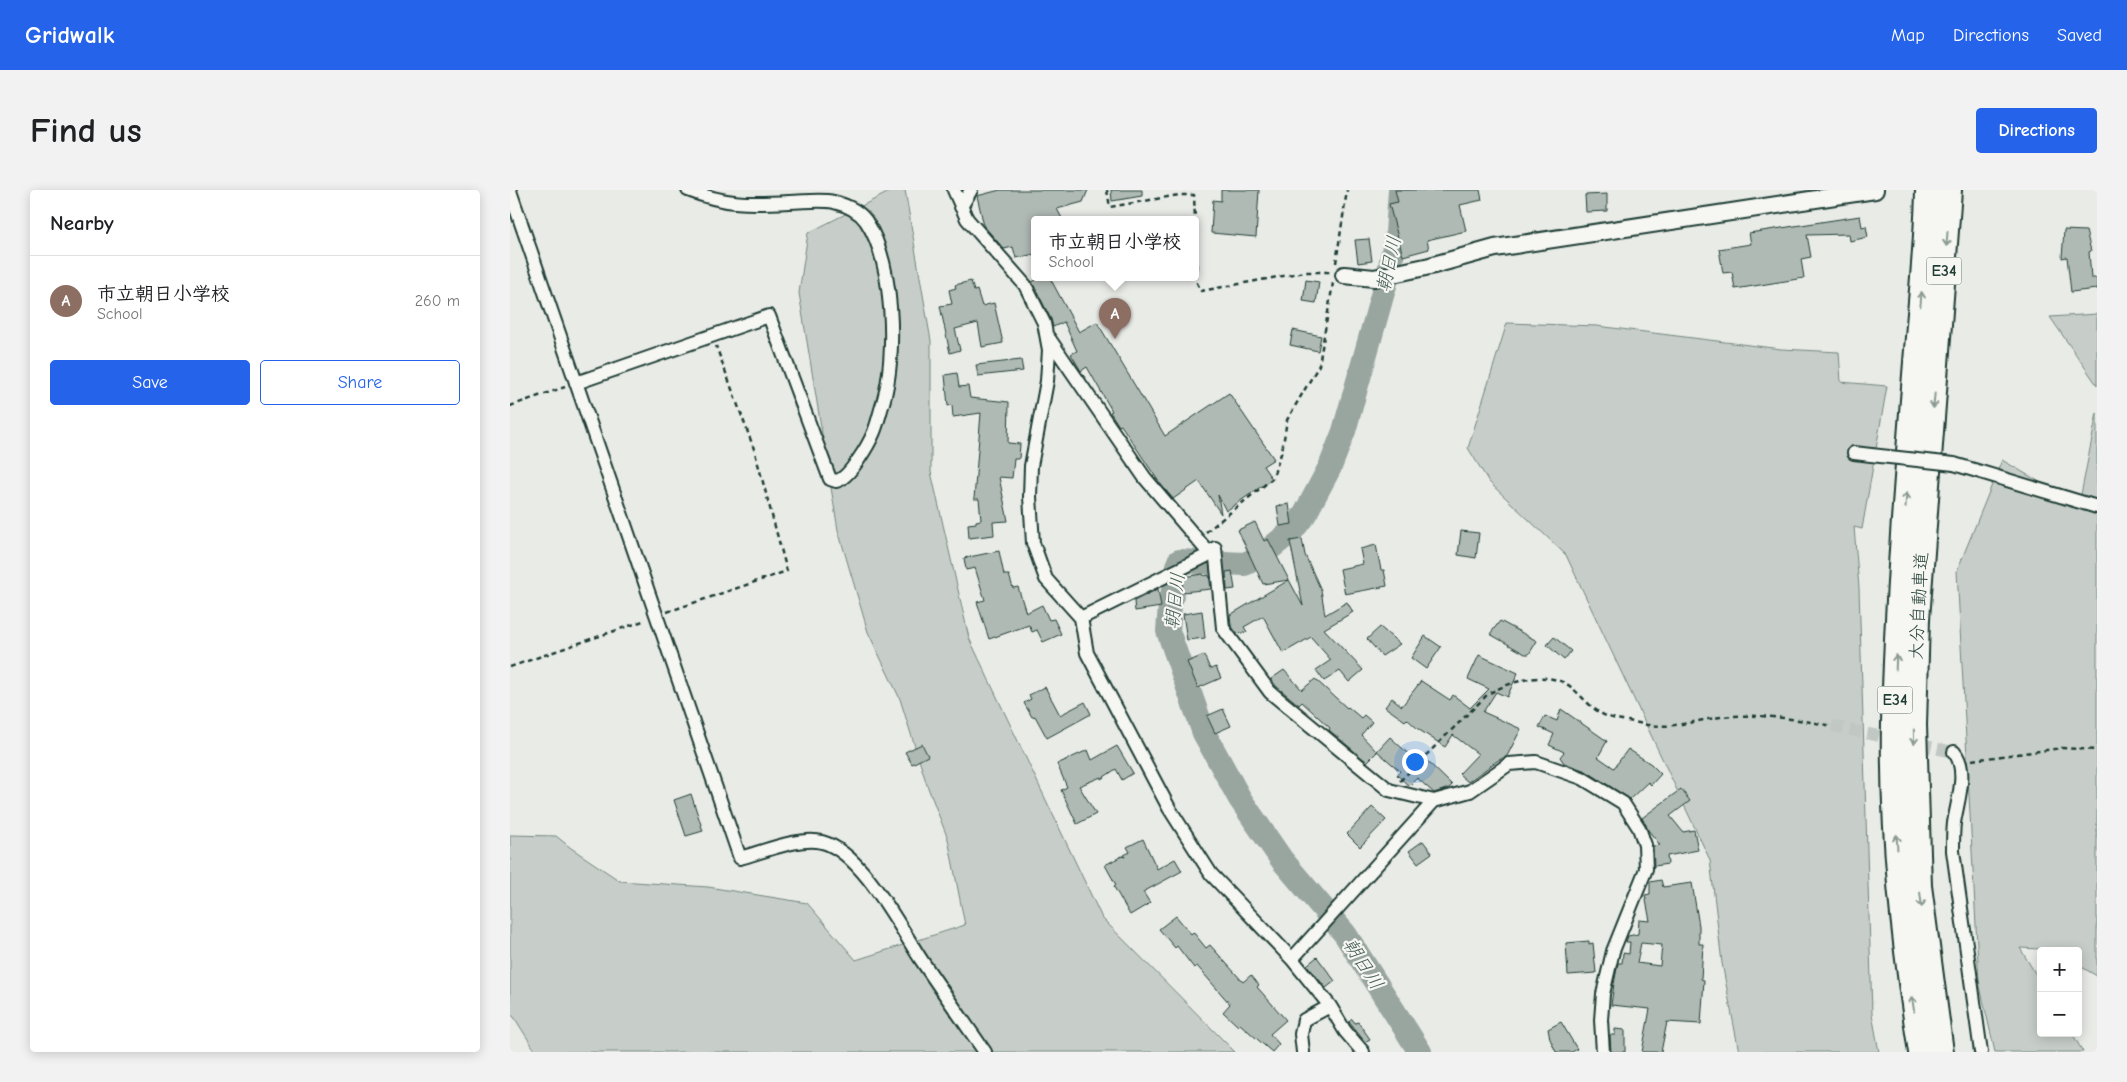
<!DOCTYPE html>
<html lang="en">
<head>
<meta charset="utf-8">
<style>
  :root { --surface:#fff; --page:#f2f2f2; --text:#202124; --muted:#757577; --line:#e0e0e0; --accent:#2563eb }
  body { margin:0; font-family:"Comic Neue","Klee One",sans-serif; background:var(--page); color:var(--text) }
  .controls { position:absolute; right:15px; bottom:15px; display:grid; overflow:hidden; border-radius:5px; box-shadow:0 2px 12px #0003 }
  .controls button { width:45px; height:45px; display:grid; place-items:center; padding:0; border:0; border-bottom:1px solid var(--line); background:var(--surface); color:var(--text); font:25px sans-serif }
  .you { position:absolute; left:904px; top:571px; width:18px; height:18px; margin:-12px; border:4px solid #fff; border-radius:50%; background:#1a73e8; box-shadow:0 0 0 8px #1a73e833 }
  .badge { display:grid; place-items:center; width:32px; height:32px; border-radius:50%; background:var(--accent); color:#fff; font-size:16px; font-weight:700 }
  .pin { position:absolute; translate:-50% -41px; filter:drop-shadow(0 1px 2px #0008) }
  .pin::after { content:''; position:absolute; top:26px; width:18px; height:15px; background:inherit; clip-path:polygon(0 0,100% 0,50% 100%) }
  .popup { position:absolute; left:521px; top:26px; width:168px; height:65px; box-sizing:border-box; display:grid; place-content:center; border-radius:5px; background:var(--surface); filter:drop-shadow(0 1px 4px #0005); font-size:16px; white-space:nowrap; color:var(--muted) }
  .popup b { font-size:19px; color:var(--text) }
  .popup::after { content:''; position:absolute; left:50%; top:100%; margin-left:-10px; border:10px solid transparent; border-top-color:var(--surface) }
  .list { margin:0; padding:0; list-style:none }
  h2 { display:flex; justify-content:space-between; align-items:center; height:65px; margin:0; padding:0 20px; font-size:21px }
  h2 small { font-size:16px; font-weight:400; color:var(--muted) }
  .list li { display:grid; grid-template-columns:32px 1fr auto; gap:15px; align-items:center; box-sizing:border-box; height:90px; padding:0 20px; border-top:1px solid var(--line) }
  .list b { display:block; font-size:19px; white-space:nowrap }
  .list p { margin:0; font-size:16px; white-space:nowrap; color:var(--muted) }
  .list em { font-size:16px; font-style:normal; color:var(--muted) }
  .actions { display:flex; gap:10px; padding:15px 20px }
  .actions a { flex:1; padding:11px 0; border:1px solid var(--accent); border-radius:5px; text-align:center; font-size:18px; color:var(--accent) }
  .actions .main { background:var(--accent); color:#fff }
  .map { position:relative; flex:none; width:1587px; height:862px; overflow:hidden; border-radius:5px }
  header { display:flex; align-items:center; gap:30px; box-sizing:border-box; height:70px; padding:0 25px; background:var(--accent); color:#fff }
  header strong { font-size:24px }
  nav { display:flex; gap:28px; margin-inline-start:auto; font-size:18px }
  .intro { display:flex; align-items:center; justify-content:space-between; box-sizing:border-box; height:120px; padding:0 30px }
  h1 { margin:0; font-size:35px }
  .button { padding:12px 22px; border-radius:5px; background:var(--accent); color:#fff; font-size:18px; font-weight:700 }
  main { display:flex; gap:30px; padding:0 30px }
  aside { flex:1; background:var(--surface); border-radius:5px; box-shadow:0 2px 12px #0003 }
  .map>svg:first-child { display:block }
</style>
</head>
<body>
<header>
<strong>Gridwalk</strong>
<nav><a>Map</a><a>Directions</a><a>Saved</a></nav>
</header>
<div class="intro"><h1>Find us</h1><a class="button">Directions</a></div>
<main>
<aside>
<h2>Nearby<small></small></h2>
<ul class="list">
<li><span class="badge" style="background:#8d6e63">A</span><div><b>市立朝日小学校</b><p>School</p></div><em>260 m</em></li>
</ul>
<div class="actions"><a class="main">Save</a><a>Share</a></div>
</aside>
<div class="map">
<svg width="1587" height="862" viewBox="0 0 1587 862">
  <rect width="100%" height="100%" fill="#e9ebe7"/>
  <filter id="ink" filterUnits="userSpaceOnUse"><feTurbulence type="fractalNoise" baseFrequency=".02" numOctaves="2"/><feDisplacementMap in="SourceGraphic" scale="10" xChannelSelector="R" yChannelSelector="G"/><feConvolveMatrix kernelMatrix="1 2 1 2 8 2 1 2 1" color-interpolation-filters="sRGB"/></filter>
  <g filter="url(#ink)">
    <path fill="#c7cec9" stroke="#73867e" d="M383 0H395L421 151V282L459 448 592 728 725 862H26L4 827 0 824V645L46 646 61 658 110 691 198 697 297 713 346 770 455 735 438 649 417 595 390 509 358 442 328 340 289 103 298 43Z
      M1587 124V195L1540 127Z
      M997 133 1087 136 1271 159 1329 162 1331 192 1377 196 1352 339 1344 337 1349 398 1362 824 1369 862H1229L1212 773 1200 670 1056 365 979 292 958 258Z
      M1587 223V786L1568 775V761L1510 758 1531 793V843H1562L1573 862H1485L1469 792 1447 381 1492 270 1569 315Z"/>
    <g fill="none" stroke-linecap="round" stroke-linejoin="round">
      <path stroke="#99a6a0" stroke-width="24" d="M890 0 887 43 879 81 834 241 820 277 795 324 782 341 752 365 735 374 669 371 660 415 658 441 694 543 730 609 772 670 835 744 910 862"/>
    </g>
    <path fill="#b0bab5" stroke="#1f3d34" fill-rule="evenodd" d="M490 0H578L573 12 547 19 553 30H525V64L506 68 503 57 494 59 474 36 467 6Z
      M601 0H632V6L602 11Z
      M711 0H749L746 47 701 43 703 10 711 11Z
      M885 0H970L972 10 950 15 956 41 917 50 919 59 893 66 879 14 888 12Z
      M1097 4V21L1076 22 1075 5Z
      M1350 26 1352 37 1356 36 1358 47 1340 51 1339 44 1297 45 1301 67 1291 69 1294 88 1225 99 1222 82 1213 83 1209 59 1241 54 1239 43Z
      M1554 40 1576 41 1581 61 1579 62 1581 88H1587V99L1561 102 1557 67 1552 68Z
      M859 49 862 71 848 73 845 50Z
      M530 88H540L569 142 587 132 655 246 719 203 764 269 753 276 762 289 716 321 708 305 711 324 689 291 663 309 649 292 611 235 609 236 600 222 602 221 577 177 571 181 561 164 567 161 554 132 543 137 541 129 522 92Z
      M796 90 809 92 806 113 793 111Z
      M461 91 464 101 467 100 472 116 484 113 493 153 472 157 468 133 445 139 450 160 440 163 430 116 442 114 439 100 446 98 445 95Z
      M783 140 811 146 808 161 780 155Z
      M511 170 513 181 468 186 466 175Z
      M447 183 449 197 458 196 460 208 499 212 498 253 510 254 509 269H504L502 288 489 287 498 331 483 332 484 345 459 348 458 334 466 333V331L471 330 469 309H464L471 223 443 227 442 215 438 216 435 185Z
      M779 314 782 334 770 336 767 316Z
      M745 332 754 351 758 349 779 390 753 394 728 340Z
      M951 341 969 343 966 368 948 365Z
      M792 349 795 365 811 400 815 425 837 412 843 422 814 439 853 480 839 492 830 481 814 491 806 480 821 470 801 447 773 463 753 426 734 437 737 442 727 444 721 435 720 425 779 390 793 416 780 351Z
      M866 355 871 380H874L877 396 835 404 830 379 853 374 850 359Z
      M489 361 494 385H499L503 398 508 397 516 423 532 415 539 430 544 429 551 444 533 452 527 440 522 442 519 435 479 449 467 412 475 410 465 378 456 380 454 368Z
      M722 381 725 399 717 400 716 382Z
      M693 384 694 386 699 385 701 399 673 402 672 387Z
      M648 399 651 417 625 421 624 411Z
      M692 421 695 448 677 450 673 424Z
      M990 431 1027 451 1019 464H1015L980 444Z
      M870 437 890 454 872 466 857 449Z
      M915 446 931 457 916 479 901 468Z
      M1044 447 1061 461 1054 470 1037 455Z
      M694 465 700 479 706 477 711 488 688 498 677 472Z
      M969 465 1008 483 997 507 986 502 973 522 1011 539 997 566 987 571 958 592 949 584 968 564 943 545 935 557 908 539 897 529 895 531 875 517 882 508 892 516 911 491 940 510 943 505 960 518 979 499 958 489Z
      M774 480 792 500 805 489 837 518 838 517 851 528 854 525 862 532 851 545 867 562 857 572 819 540 820 538 792 512 789 515 766 496 761 489Z
      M535 497 550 525 575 512 581 524 537 548 525 526 522 527 514 513 521 509 519 505Z
      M713 519 721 536 705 543 697 526Z
      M1051 519 1097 551 1088 567 1104 578 1118 559 1141 574 1151 584 1141 595 1138 592 1120 609 1076 581 1054 573 1050 567 1054 562 1039 555 1044 544 1029 537 1035 526 1047 531Z
      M880 547 903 568 909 563 942 595 939 598 924 603 907 588 899 596 887 585 890 581 867 561Z
      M412 554 418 566 402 574 395 562Z
      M607 556 623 583 612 590 606 579 591 589V587L569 596 586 624 567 634 551 600 557 597 547 574 578 560 582 570Z
      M1171 599 1180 611 1160 626 1173 642 1184 640 1188 660 1157 666 1158 674 1144 676 1143 656 1150 655 1138 640 1132 628Z
      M181 604 193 641 176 646 164 610Z
      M862 617 876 630 850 657 837 644Z
      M633 649 647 679 665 669 672 681 633 702 640 713 620 725 604 697 606 695 595 675 612 666 615 667 614 665 620 662 617 657Z
      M913 651 922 663 908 673 899 661Z
      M1151 690 1153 697 1182 693 1189 736V754H1193L1191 789 1194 790 1191 834 1157 832 1151 862H1132L1140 819 1101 815 1104 794 1108 773H1112L1113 763 1119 764 1120 752H1116L1118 746 1128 744 1129 730 1140 731 1135 705 1140 704V692ZM1131 753 1152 755 1150 776 1127 773Z
      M666 726 681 744 683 742 696 758 700 755 733 792 741 785 749 795 747 797 776 830 760 844 769 854 762 862 730 834 728 836 713 822 720 814 687 776 684 778 667 756 665 758 649 739Z
      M1079 751V754L1083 753 1086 783 1058 785 1056 753Z
      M807 767 825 791 816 798 797 775Z
      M842 829 845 833 848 832 860 849 855 852 839 832Z
      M1051 832 1067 859 1062 862H1046L1040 849 1038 839Z
      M1105 839 1115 840V862H1101L1100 845H1105Z"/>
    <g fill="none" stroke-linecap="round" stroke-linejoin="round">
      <path stroke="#c1c8c3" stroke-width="12" stroke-dasharray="12 6" stroke-linecap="butt" d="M1322 536 1444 562"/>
      <defs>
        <path id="minor" d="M444 0 457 29 515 95 534 133 539 160 537 191 521 276 520 307 523 353 536 389 571 428 577 463 659 618 701 684 782 769 820 816 835 841 853 862
          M0 1 230 668C252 662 291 646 312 652 352 662 390 738 412 771 433 802 454 832 475 862
          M451 17 461 0
          M538 147 635 288 699 363
          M66 193 259 126 320 289 326 291C339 289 359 254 364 242 368 232 370 222 373 213 387 165 384 73 356 31 349 21 336 15 324 12 310 9 293 12 279 12 239 14 216 15 178 0
          M1344 263 1361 265
          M1444 274 1587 317
          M705 358 713 438 760 502 879 600 924 611 960 601 999 574 1026 572 1072 588 1113 613 1129 638 1135 655 1136 679 1103 761 1093 804 1091 830 1093 862
          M571 428 696 366 704 359
          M1444 562C1459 580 1447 612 1444 633 1443 642 1443 651 1443 661L1471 862
          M782 769 924 611
          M793 862 791 844 794 830 820 816"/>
        <path id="tertiary" d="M834 85 864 88 920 76 985 58 1365 0"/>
        <path id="motorway" d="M1411 862C1394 753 1382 644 1384 533 1387 409 1397 284 1407 160 1411 107 1417 54 1418 0
          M1431 862 1409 696 1404 535 1407 429 1439 0"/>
      </defs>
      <use href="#minor" stroke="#1f3d34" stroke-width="16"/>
      <use href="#tertiary" stroke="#1f3d34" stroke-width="20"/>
      <use href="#motorway" stroke="#1f3d34" stroke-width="28"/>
      <path stroke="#1f3d34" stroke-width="2.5" stroke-dasharray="5 4" stroke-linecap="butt" d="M597 0 600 17 669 5H684L685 30
        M685 38 687 93 691 101 795 82H821
        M826 73 837 0
        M0 216 55 197
        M696 342 762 289 772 261 777 230 809 175 823 93
        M157 422 277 381 244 259 206 156
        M0 477 136 430
        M1462 570 1552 558 1587 560
        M890 591 978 504C1001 491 1038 479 1061 497 1072 506 1082 520 1096 526 1107 530 1121 531 1133 534 1159 540 1186 530 1212 527 1249 523 1286 529 1322 536"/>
      <use href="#minor" stroke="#f6f6f2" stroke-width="12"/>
      <use href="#tertiary" stroke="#f6f6f2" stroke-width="16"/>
      <use href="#motorway" stroke="#f6f6f2" stroke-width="24"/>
      <defs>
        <path id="minor-bridge" d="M1361 265 1444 274"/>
      </defs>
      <use href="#minor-bridge" stroke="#1f3d34" stroke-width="16" stroke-linecap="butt"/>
      <use href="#minor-bridge" stroke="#f6f6f2" stroke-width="12"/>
    </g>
    <defs><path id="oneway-shaft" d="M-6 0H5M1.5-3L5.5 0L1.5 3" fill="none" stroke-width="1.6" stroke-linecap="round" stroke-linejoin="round" transform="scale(1.25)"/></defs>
    <g stroke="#8a9a93">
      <use href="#oneway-shaft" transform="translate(1437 49) rotate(94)"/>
      <use href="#oneway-shaft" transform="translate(1411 109) rotate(-85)"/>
      <use href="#oneway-shaft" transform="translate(1424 211) rotate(95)"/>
      <use href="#oneway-shaft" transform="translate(1396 310) rotate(-86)"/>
      <use href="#oneway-shaft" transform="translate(1386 472) rotate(-88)"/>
      <use href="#oneway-shaft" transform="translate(1404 547) rotate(89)"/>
      <use href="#oneway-shaft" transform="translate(1387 652) rotate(-93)"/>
      <use href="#oneway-shaft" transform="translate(1411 710) rotate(83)"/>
      <use href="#oneway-shaft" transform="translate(1403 814) rotate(-99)"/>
    </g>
  </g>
  <g text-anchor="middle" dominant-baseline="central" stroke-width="4.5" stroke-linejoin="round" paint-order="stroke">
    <g fill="#f6f6f2" stroke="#60746d" stroke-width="1">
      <rect x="1416.5" y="67.5" width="35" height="27" rx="4"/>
      <rect x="1367.5" y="496.5" width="35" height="27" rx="4"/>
    </g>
    <g font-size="16" font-weight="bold" fill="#1f3d34">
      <text x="1434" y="81">E34</text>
      <text x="1385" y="510">E34</text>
    </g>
    <g font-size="18" fill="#1f3d34" stroke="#f6f6f2">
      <text transform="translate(1409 416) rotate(-87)">大分自動車道</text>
    </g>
    <g font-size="19" font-style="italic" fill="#445c54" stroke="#f6f6f2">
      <text transform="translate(879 74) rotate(-78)">朝日川</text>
      <text transform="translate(665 411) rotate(-83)">朝日川</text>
      <text transform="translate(853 774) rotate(57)">朝日川</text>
    </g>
  </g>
</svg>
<div class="controls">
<button>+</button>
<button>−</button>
</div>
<div class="you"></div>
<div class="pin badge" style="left:605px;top:149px;background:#8d6e63">A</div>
<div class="popup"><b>市立朝日小学校</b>School</div>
</div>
</main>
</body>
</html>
